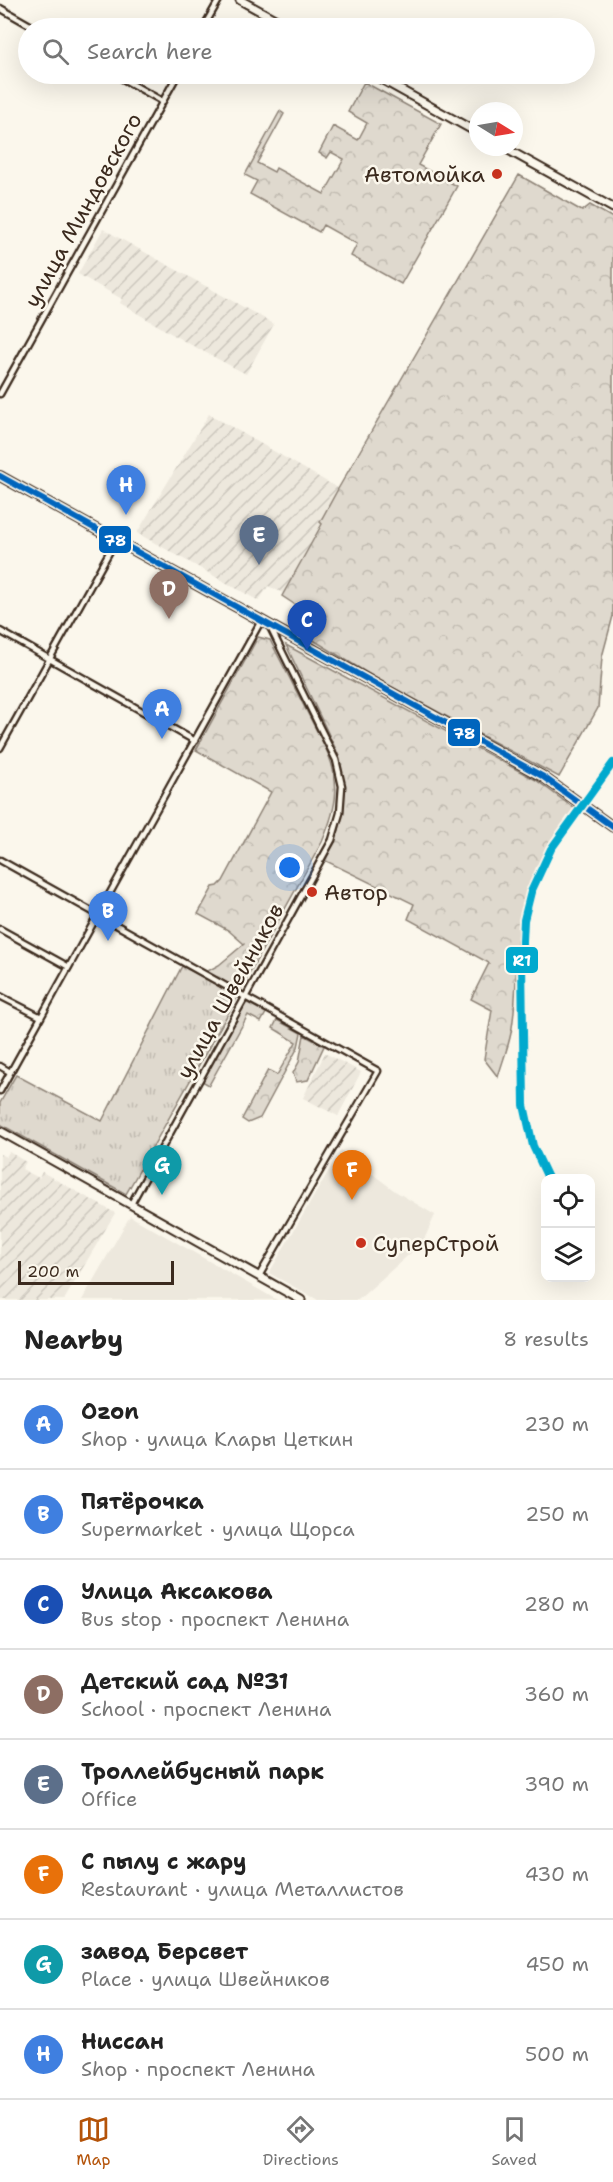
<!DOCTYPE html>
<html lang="en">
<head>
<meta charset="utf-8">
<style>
  :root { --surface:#fff; --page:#f2f2f2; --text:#222; --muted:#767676; --line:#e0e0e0; --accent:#b45309 }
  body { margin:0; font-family:"Shantell Sans",sans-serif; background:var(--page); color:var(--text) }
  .controls { position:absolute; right:18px; bottom:18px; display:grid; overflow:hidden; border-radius:12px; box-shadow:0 6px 24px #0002 }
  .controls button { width:54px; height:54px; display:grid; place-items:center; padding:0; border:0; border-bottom:2px solid var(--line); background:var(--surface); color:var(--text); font:30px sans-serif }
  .compass { position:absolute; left:469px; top:102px; width:54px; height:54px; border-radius:50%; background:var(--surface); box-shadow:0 6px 24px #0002; rotate:101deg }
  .scale { position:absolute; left:18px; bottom:15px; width:156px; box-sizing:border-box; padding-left:6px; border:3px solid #3b2a1e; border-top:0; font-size:16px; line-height:21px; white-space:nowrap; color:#3b2a1e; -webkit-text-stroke:4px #fbf7ec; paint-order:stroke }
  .you { position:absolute; left:290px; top:868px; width:21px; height:21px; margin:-15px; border:4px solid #fff; border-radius:50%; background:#1a73e8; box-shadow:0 0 0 9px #1a73e833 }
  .badge { display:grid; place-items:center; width:39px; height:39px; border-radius:50%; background:var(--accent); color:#fff; font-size:20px; font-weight:700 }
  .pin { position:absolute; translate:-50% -50px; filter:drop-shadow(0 2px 3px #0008) }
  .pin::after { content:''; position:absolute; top:32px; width:21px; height:18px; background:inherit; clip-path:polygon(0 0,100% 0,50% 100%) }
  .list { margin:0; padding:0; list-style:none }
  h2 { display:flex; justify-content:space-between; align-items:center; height:78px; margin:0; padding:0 24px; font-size:26px }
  h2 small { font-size:20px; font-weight:400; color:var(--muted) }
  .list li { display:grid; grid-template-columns:39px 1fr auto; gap:18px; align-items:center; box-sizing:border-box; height:90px; padding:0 24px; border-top:2px solid var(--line) }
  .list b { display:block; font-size:22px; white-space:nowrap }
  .list p { margin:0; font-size:20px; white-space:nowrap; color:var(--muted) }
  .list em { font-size:20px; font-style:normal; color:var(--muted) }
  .icon { flex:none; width:33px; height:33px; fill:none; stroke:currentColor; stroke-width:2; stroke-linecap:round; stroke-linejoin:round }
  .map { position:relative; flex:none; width:613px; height:1300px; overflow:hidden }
  .search { position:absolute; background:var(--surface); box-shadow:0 6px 24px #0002; left:18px; right:18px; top:18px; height:66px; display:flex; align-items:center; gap:15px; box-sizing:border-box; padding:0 21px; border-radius:33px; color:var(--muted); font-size:22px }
  .sheet { height:798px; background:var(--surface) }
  nav { display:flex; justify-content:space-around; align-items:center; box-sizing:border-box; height:84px; border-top:2px solid var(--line); background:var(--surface); font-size:16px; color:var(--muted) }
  nav a { display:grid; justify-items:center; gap:3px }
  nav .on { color:var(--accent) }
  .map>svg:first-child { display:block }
</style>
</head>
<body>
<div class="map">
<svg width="613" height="1300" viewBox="0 0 613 1300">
  <defs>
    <pattern id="industrial-furrows" width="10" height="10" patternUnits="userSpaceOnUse" patternTransform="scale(1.5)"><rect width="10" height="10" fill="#ede8dd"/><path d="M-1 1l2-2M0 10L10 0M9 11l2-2" fill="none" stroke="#ccc7bd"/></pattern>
    <pattern id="forest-crowns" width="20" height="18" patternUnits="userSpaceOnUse" patternTransform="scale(1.5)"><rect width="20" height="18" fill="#dfd9ce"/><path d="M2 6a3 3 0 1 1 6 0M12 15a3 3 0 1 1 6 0" fill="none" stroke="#c0bab0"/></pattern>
    <pattern id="park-tufts" width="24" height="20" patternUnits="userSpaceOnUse" patternTransform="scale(1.5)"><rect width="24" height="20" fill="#dfd9ce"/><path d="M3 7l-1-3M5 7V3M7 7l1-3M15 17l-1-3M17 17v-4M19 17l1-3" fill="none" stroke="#c0bab0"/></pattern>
  </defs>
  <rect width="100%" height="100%" fill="#fbf7ec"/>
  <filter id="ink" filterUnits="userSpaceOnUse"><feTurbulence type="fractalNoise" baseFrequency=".0167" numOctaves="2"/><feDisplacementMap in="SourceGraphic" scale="12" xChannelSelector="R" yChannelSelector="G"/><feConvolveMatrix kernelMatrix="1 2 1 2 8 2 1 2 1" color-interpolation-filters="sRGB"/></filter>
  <g filter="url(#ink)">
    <path fill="#ede8dd" d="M341 1150 395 1191 435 1215 423 1242 358 1300H318L269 1273Z
      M130 1216 277 1300H82Z"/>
    <path fill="url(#industrial-furrows)" d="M103 229 274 324 246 374 182 340 120 303 122 299 78 274Z
      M209 414 343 491 285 594 268 586 259 601 137 533Z
      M325 1053 361 1072 338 1116 303 1098Z
      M9 1152 26 1162 22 1169 39 1178 42 1172 115 1213 64 1300H0V1154L6 1157Z"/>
    <path fill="url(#forest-crowns)" stroke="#8d8276" stroke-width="1.5" d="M364 82 441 124 418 165 457 186 401 284 351 256 357 244 323 225 319 232 250 194 257 181 245 175 280 111 284 114 257 163 274 172 276 168 324 194 344 159 331 152 327 158 319 153 333 126 358 140 367 123 348 112Z
      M519 175 582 211 590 205 613 218V616L602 657 598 708 559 777 377 679 297 630 300 608 282 596 322 524 320 522 338 489Z
      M258 637 270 640 323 743C342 780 338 805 322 842L240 990 206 972 219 965 244 944 228 930 198 914 213 887 218 886 223 881 271 792 196 750Z
      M286 645 536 780 575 809C556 835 535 865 525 896 512 940 520 988 511 1033 508 1048 502 1063 498 1077L484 1059 492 1010 471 999 489 963 408 919 414 904 324 860 339 830 344 802 343 778 339 756Z
      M246 1002 266 1013 261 1022 248 1015 209 1085 202 1081Z
      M277 1020 301 1033 298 1047 260 1118 248 1123 242 1119 268 1070 277 1075 296 1042 273 1028Z
      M304 1035 324 1046 308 1080 296 1082 293 1073 299 1062Z"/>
    <path fill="url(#park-tufts)" stroke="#8d8276" stroke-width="1.5" d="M182 966 238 996 126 1194 0 1124V1103L16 1075 102 1121Z"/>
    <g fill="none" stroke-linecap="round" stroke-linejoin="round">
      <defs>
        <path id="street" d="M0 8 35 28
          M203 28 219 0
          M114 74 162 101
          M0 394 178 74
          M0 631 195 741
          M0 748 116 540
          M0 860 378 1071 259 1276
          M0 929 69 967
          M0 996 41 1017
          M0 1066 10 1072
          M0 1091 261 621
          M131 1204 332 840 340 813 342 786 336 760 270 627"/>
        <path id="secondary" d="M240 0 291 28
          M372 74 478 133
          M503 147 613 208
          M0 1131 301 1300"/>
        <path id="primary" d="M0 476 542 776 613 827"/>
      </defs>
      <use href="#street" stroke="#3b2a1e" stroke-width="9"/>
      <use href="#secondary" stroke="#3b2a1e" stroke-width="11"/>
      <use href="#primary" stroke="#3b2a1e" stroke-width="12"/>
      <use href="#street" stroke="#fbf7ec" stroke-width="4.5"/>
      <use href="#secondary" stroke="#fbf7ec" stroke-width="7"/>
      <use href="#primary" stroke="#fbf7ec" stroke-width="8"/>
      <defs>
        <path id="bus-1" d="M0 476 542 776 613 827"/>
      </defs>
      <use href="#bus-1" stroke="#fbf7ec" stroke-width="10"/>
      <use href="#bus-1" stroke="#0065bd" stroke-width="6"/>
      <defs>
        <path id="rail-1" d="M548 1178 533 1146 524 1105 522 961 524 920 531 892 551 849 613 763"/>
      </defs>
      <use href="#rail-1" stroke="#fbf7ec" stroke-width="12"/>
      <use href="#rail-1" stroke="#00a9ce" stroke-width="8"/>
    </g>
  </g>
  <g fill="#c8321e" stroke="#fbf7ec" stroke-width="2">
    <circle cx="497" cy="174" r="6"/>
    <circle cx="312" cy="892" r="6"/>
    <circle cx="361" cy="1243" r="6"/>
  </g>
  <g text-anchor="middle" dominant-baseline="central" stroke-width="5" stroke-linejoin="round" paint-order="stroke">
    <g font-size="22" fill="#3b2a1e" stroke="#fbf7ec" text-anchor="start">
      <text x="485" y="174" text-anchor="end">Автомойка</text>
      <text x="324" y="892">Автор</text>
      <text x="373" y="1243">СуперСтрой</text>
    </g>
    <g font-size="22" fill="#3b2a1e" stroke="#fbf7ec">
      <text transform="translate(83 210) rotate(-61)">улица Миндовского</text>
      <text transform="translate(230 991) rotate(-61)">улица Швейников</text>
    </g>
  </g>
  <g stroke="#fbf7ec" stroke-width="2">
    <rect x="98" y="525" width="34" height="29" rx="6" fill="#0065bd"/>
    <rect x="447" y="718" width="34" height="29" rx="6" fill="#0065bd"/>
    <rect x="505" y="946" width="34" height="28" rx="6" fill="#00a9ce"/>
  </g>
  <g font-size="16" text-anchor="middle" font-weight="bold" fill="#fff">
    <text x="115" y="546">78</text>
    <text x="464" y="739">78</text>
    <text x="522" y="966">R1</text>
  </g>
</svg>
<div class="controls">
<button><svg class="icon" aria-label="locate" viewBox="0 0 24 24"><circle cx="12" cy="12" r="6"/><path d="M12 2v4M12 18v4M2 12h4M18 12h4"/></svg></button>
<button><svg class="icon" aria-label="layers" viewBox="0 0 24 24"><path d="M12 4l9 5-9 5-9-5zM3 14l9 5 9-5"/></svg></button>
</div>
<svg class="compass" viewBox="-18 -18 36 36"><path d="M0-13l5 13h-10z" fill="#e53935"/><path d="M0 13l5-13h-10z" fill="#767676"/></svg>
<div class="scale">200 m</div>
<div class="you"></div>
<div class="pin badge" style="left:162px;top:739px;background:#3f7fe0">A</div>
<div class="pin badge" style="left:108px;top:941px;background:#3f7fe0">B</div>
<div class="pin badge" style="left:307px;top:650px;background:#1a4fb4">C</div>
<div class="pin badge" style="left:169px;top:619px;background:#8d6e63">D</div>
<div class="pin badge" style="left:259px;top:565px;background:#5c6f8a">E</div>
<div class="pin badge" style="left:352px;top:1200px;background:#e8710a">F</div>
<div class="pin badge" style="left:162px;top:1195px;background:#0f9aa8">G</div>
<div class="pin badge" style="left:126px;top:515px;background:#3f7fe0">H</div>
<div class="search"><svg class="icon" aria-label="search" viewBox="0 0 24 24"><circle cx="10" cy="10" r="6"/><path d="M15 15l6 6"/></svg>Search here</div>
</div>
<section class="sheet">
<h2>Nearby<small>8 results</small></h2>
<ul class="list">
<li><span class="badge" style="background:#3f7fe0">A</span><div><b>Ozon</b><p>Shop · улица Клары Цеткин</p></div><em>230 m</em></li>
<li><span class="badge" style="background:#3f7fe0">B</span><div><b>Пятёрочка</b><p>Supermarket · улица Щорса</p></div><em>250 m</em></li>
<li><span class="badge" style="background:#1a4fb4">C</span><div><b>Улица Аксакова</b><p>Bus stop · проспект Ленина</p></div><em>280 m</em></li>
<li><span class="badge" style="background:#8d6e63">D</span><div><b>Детский сад №31</b><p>School · проспект Ленина</p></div><em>360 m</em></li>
<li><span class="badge" style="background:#5c6f8a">E</span><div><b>Троллейбусный парк</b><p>Office</p></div><em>390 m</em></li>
<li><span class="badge" style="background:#e8710a">F</span><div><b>С пылу с жару</b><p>Restaurant · улица Металлистов</p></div><em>430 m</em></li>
<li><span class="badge" style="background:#0f9aa8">G</span><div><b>завод Берсвет</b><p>Place · улица Швейников</p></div><em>450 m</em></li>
<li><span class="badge" style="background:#3f7fe0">H</span><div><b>Ниссан</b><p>Shop · проспект Ленина</p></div><em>500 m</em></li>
</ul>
</section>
<nav>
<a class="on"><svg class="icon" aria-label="map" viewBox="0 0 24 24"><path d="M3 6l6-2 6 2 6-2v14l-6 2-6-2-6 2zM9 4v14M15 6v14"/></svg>Map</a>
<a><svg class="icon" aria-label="directions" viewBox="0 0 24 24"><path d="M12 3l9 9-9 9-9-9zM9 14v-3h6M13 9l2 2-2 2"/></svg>Directions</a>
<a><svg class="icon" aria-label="saved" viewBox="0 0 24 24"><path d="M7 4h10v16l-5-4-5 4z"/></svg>Saved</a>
</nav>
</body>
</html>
